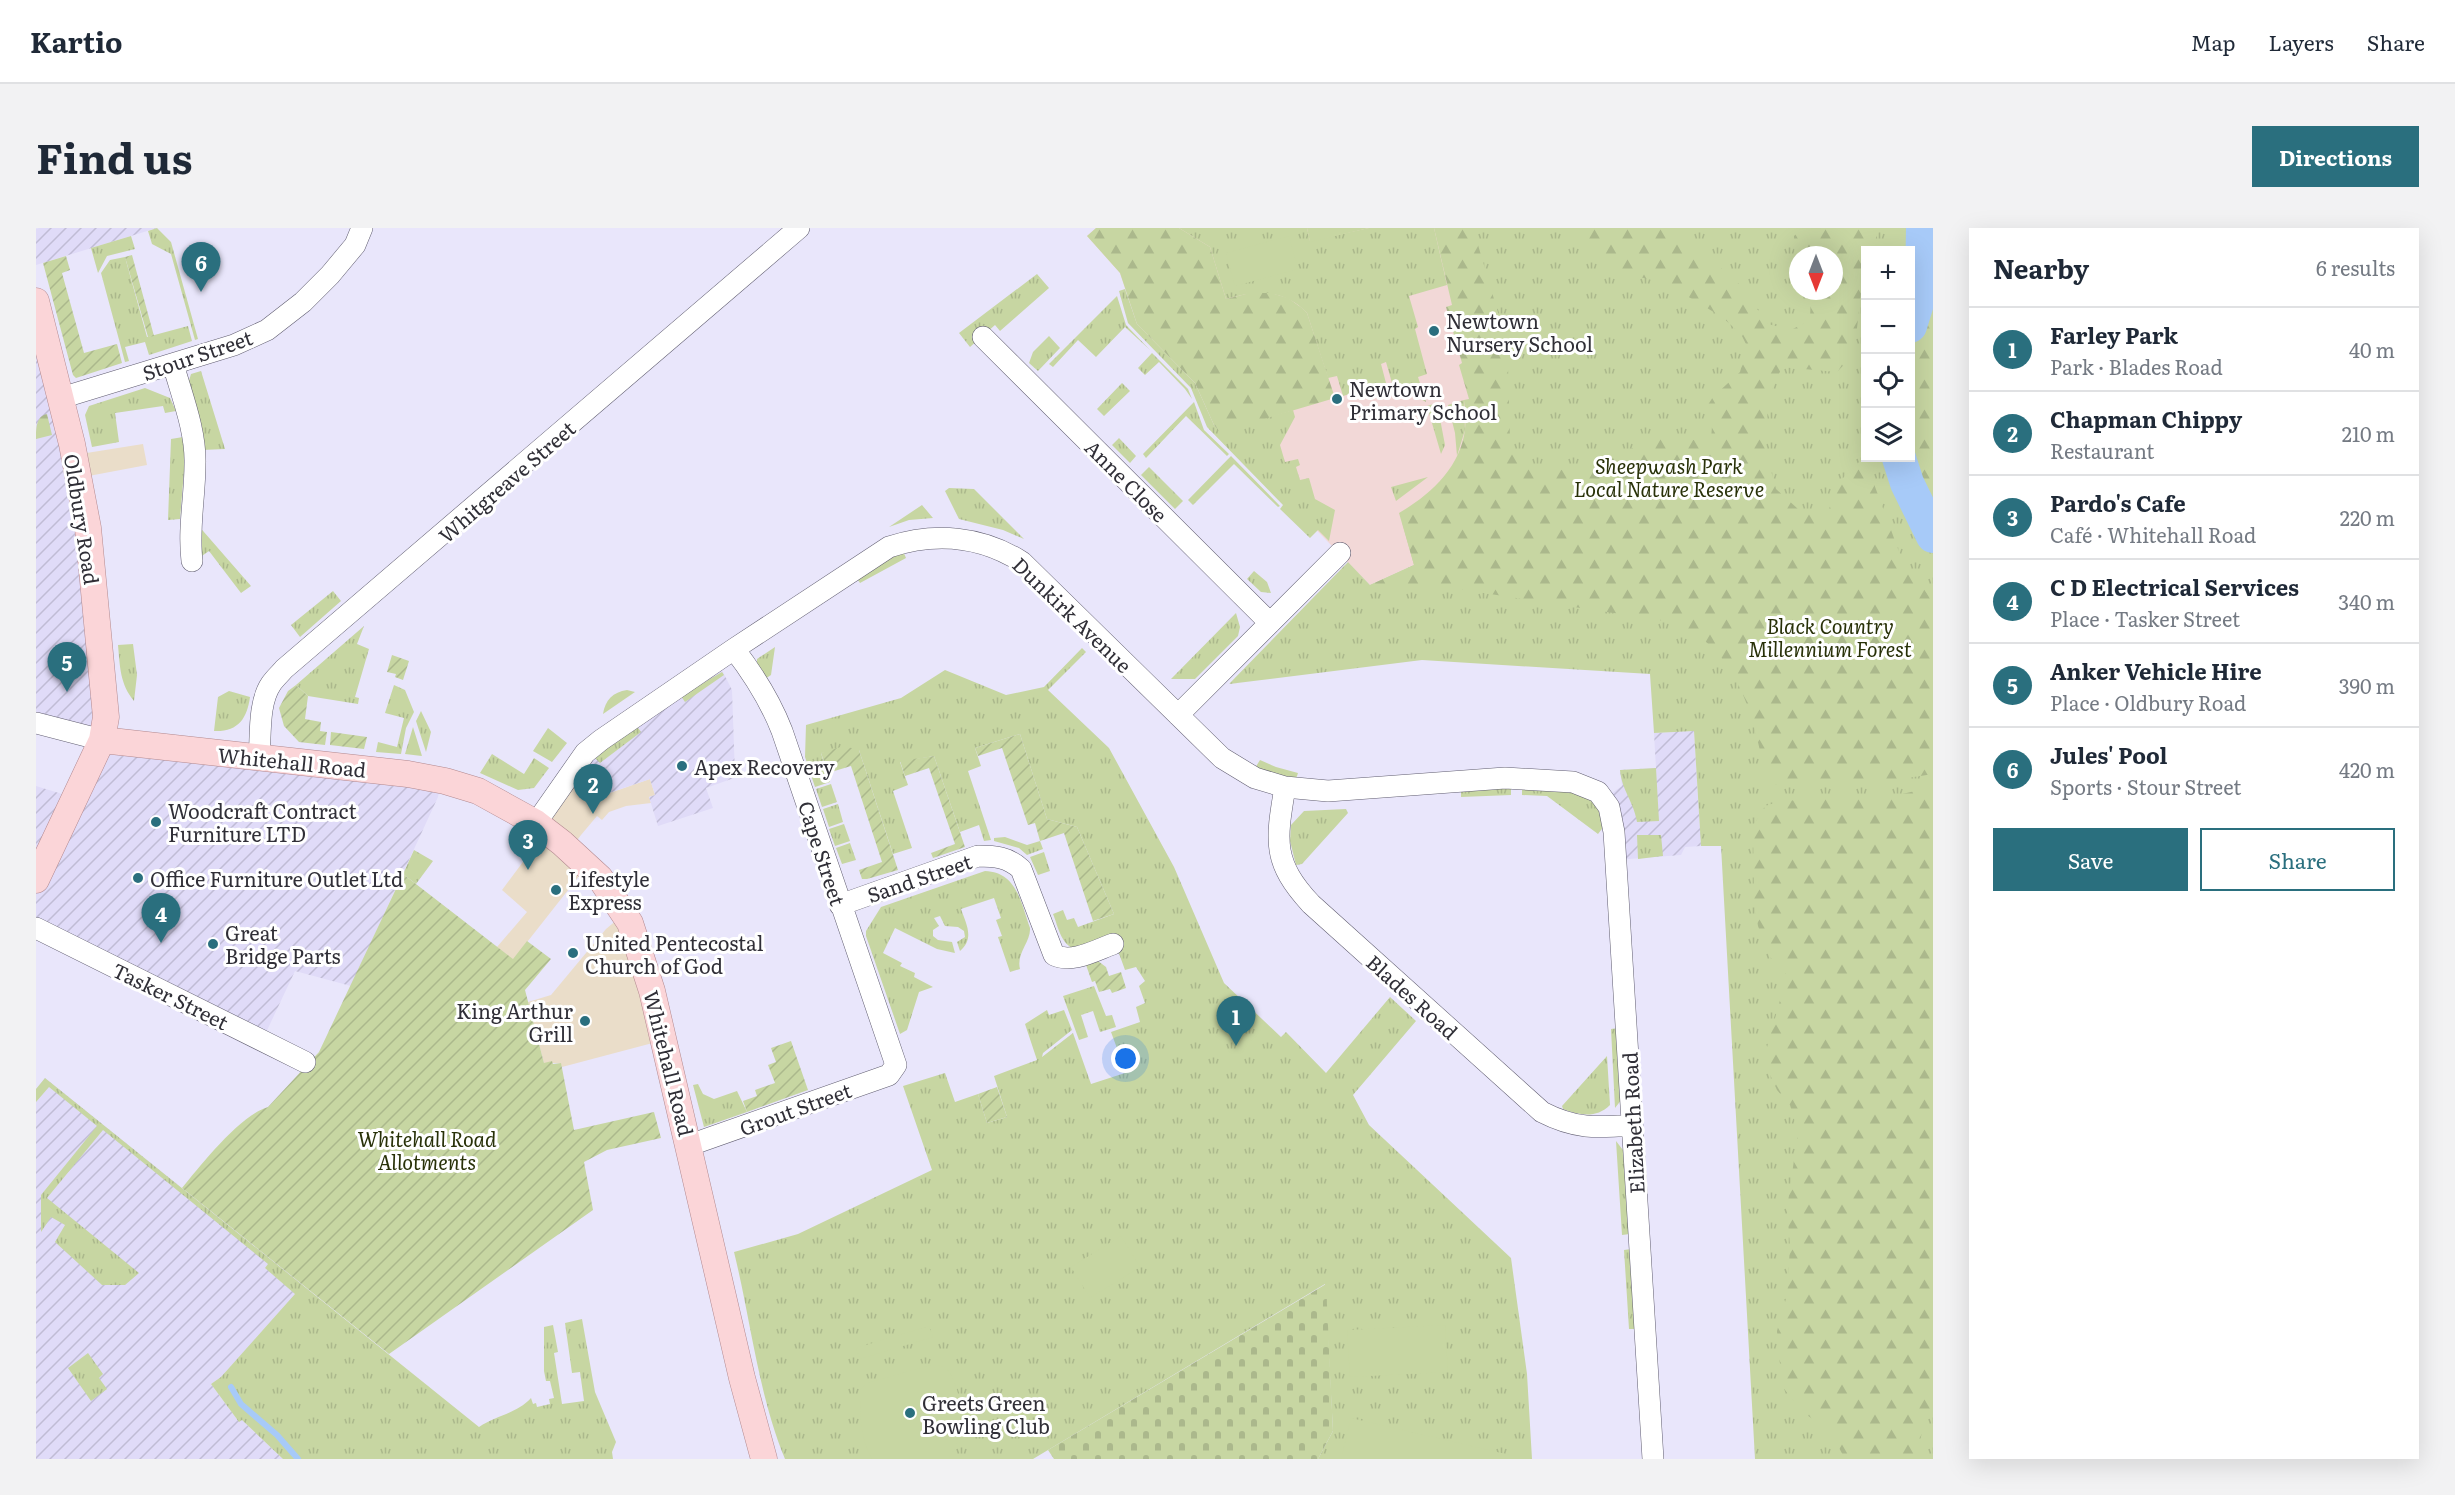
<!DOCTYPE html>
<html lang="en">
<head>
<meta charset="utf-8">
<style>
  :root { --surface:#fff; --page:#f2f2f3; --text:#1f2937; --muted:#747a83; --line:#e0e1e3; --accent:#2a6f7e }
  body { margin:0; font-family:Literata,serif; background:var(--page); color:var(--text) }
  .controls { position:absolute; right:18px; top:18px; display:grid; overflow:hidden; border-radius:0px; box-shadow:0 6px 24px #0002 }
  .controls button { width:54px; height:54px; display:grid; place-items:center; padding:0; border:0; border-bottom:2px solid var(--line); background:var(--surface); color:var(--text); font:30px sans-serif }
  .compass { position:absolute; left:1753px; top:18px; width:54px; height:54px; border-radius:50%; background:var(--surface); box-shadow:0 6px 24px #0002; rotate:180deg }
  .you { position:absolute; left:1090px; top:831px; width:21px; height:21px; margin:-15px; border:4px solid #fff; border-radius:50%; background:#1a73e8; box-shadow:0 0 0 9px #1a73e833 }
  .badge { display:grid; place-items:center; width:39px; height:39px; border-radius:50%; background:var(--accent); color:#fff; font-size:20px; font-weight:700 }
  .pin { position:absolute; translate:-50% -50px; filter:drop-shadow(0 2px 3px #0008) }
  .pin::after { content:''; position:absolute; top:32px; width:21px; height:18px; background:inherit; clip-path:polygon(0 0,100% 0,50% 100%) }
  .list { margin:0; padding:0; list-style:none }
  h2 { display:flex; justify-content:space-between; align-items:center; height:78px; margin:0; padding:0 24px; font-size:26px }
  h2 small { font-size:20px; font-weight:400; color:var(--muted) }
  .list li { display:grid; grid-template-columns:39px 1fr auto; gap:18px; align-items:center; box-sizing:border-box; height:84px; padding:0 24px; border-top:2px solid var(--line) }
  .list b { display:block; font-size:22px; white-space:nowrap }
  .list p { margin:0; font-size:20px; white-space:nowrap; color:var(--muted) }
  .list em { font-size:20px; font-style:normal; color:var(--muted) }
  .actions { display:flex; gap:12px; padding:18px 24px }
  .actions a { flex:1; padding:14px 0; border:2px solid var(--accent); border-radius:0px; text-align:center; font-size:21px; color:var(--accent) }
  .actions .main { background:var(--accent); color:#fff }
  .icon { flex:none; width:33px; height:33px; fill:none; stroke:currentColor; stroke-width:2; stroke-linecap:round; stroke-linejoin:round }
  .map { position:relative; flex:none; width:1897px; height:1231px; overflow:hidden; border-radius:0px }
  header { display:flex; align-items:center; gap:36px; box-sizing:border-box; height:84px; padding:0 30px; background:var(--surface); border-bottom:2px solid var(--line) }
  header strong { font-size:28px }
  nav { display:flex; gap:33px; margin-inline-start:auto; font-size:21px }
  .intro { display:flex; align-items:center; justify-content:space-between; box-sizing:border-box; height:144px; padding:0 36px }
  h1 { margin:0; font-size:42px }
  .button { padding:15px 27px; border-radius:0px; background:var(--accent); color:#fff; font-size:21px; font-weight:700 }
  main { display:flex; gap:36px; padding:0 36px }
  aside { flex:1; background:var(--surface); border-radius:0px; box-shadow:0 6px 24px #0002 }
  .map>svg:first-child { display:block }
</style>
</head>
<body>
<header>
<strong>Kartio</strong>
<nav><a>Map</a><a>Layers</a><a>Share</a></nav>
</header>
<div class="intro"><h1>Find us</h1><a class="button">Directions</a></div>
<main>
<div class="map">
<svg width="1897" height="1231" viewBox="0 0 1897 1231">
  <defs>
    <pattern id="industrial-furrows" width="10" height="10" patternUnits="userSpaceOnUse" patternTransform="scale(1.5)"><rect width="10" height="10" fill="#e0dbf8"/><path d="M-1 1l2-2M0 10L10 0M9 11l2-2" fill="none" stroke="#c0bcd5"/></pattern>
    <pattern id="grass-tufts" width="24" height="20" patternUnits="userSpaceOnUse" patternTransform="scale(1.5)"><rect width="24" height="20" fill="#c7d6a2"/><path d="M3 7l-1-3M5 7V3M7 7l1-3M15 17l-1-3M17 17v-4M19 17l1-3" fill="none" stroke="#abb88c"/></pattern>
    <pattern id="forest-firs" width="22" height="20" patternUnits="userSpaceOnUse" patternTransform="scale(1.5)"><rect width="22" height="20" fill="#c7d6a2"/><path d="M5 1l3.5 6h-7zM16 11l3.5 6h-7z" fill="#abb88c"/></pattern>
    <pattern id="cemetery-stones" width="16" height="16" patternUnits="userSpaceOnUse" patternTransform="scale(1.5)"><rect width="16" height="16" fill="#c7d6a2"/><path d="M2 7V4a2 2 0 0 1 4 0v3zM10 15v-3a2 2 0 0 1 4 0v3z" fill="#abb88c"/></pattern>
    <pattern id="garden-furrows" width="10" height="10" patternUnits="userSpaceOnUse" patternTransform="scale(1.5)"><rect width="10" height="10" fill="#c7d6a2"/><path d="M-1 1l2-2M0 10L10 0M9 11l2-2" fill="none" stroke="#abb88c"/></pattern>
  </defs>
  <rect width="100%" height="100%" fill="#e9e6fb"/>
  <path fill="#eaddc9" d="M107 216 111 237 42 250 38 227Z
    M544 532 561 545 568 567 614 551 619 567 613 569 615 575 590 578 573 584 566 592 561 588 545 607 534 622 551 638 477 732 461 719 491 684 466 662 510 603Z
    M588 686 628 812 526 839 524 835H508L492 774 515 767 570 701Z"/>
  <path fill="url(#industrial-furrows)" d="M3 0H121L0 37V1Z
    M0 73 25 170 66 512 405 552 402 569 315 758 259 743 226 813 0 700V558L39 570 66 512 0 495Z
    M681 432 696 462 699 547 697 548 698 550 670 560 677 580 622 598 613 569 619 567 614 551 567 567 561 545 544 532Z
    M1658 503 1665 618 1649 619 1645 627 1580 632 1567 571 1586 558 1584 542 1620 540 1618 505Z
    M9 850 268 1058 185 1149 175 1156 203 1194 206 1192 247 1231H0V861Z"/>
  <path fill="#f2d8d7" d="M1060 0H1408L1439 188 1378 337 1334 357 1178 197 1159 155 1101 96 1084 45 1051 8Z"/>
  <path fill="url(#grass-tufts)" fill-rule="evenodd" d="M121 0 135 14 162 111 159 112 135 26 116 16 112 3Z
    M1143 0H1271L1274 13 1333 0H1398L1411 57 1373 68 1382 99 1379 101 1391 146 1382 149 1390 174 1356 155 1350 134 1345 136 1350 155 1307 168 1301 148 1292 150 1271 85C1249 61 1219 62 1190 71L1174 19Z
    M1408 0H1897V1231H1719L1685 618H1665L1658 503 1618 505 1614 446 1386 432 1193 456 1312 334 1334 357 1378 337 1366 294 1393 278 1439 208ZM1830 22H1874V230H1830ZM1762 27H1798V63H1762Z
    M95 8 99 21 71 28 62 45 55 20Z
    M89 29 111 109 152 98 156 113 113 127 109 114 89 119 93 133 89 134 65 45 74 32Z
    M1001 46 1013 60 964 103 959 97 934 119 923 105Z
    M1089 61 1101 96 1159 155 1178 197 1184 203 1257 182 1259 189 1244 217 1249 234 1262 231 1264 237 1260 239 1264 252 1273 250 1279 271 1299 282 1293 313 1282 302 1274 310 1244 281 1247 277 1171 199 1155 160 1092 95 1083 63Z
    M1081 68 1090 97 1114 122 1089 99 1060 129 1042 112 1017 139 1013 136Z
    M1013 108 1024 120 1002 143 993 135 997 124Z
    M1116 125 1152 161 1156 171 1149 161 1123 134 1109 147 1102 140Z
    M165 143 189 221 166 222 152 156 155 146Z
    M1086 155 1094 163 1068 188 1061 181Z
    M109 160 134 170 140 183 129 185 127 178 79 185 83 214 56 219 49 187 53 178Z
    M1428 172 1429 202 1421 228 1419 205 1412 177Z
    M1158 174 1168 202 1193 226 1191 228 1150 188 1110 230 1107 226Z
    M1401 175 1409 217 1405 226 1391 178Z
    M147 209 149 231 144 291 132 292 135 211Z
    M1083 210 1100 228 1094 235 1076 217Z
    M1195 228 1244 278 1242 279 1198 236 1157 277 1152 272Z
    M1113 239 1147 273 1139 281 1105 247Z
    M1392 249 1360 273 1355 259Z
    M913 260 938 261 988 311 967 302 923 291 909 263Z
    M886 277 897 290 873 292 853 299Z
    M161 296 215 358 205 365 173 323 163 330Z
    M867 323 870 330 824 355 819 348Z
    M1218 343 1231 354 1235 365 1225 364 1211 351Z
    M297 363 305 373 264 409 255 397Z
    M1200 385 1204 399 1202 408 1159 451H1135Z
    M328 398 321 416 333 421 319 469 323 470 322 476 272 468 260 457Z
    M97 416 101 447 98 473C84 456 84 439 82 417Z
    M739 419 735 447 729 451 721 438V431Z
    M1046 420 1050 424 1012 462 1073 520 1138 639 1188 755 1245 809 1250 804 1290 845 1354 769 1380 793 1317 867 1333 897 1475 1030 1491 1146 1496 1231H1282L1297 1203 1289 1056 997 1231H749C722 1165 715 1093 698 1024L762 1006 896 942 867 858 909 845 919 874 942 866 951 895 971 889 958 848 1001 832 989 796 1011 782 1013 787 1028 782 1036 802 1007 825 1006 829 1037 805 1055 856 1089 845 1085 834 1099 829 1096 818 1082 823 1075 804 1104 794 1100 779 1109 775 1103 758 1109 753 1100 739 1089 742 1077 709 1039 721C1025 717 1022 698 1017 686L1027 682 1031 692 1038 690 1042 699 1078 686 1041 599 1011 591 984 506 939 520 945 538 932 543 955 612 948 613 943 597 924 604 898 528 864 534 872 557 857 563 876 620 857 626 823 522 785 525 794 554 779 559 769 529 770 497 865 470 909 442 970 467 1008 459Z
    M686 444 688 447 649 474 645 468Z
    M358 457 369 462 378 484 370 500 365 526 340 524 342 514 361 519 368 490 349 485Z
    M591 462 599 464 567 486C569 472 577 464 591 462Z
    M193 463 214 469C211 491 202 504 178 503L182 469Z
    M385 483 395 504 390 524 380 493Z
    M600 497 605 504 564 535 557 528Z
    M377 499 386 528 369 526Z
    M512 500 531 515 516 534 497 523Z
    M456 526 488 546 498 530 513 540 498 560 482 562 444 545Z
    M1224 532 1240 539 1262 545 1260 551 1239 548 1219 540Z
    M1620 540 1623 593 1601 594C1597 572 1586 563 1584 542Z
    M795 556 801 574 786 579 780 561Z
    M1475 558V567L1425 569V560Z
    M1486 559 1542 563 1562 577 1569 597 1562 606 1511 568 1486 567Z
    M802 576 807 594 793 599 787 581Z
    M1310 581 1312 585 1266 636 1260 637 1254 613 1255 597 1268 583Z
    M808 596 814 613 799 618 793 601Z
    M1625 607 1627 628 1602 631 1601 607Z
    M969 609 991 617 1004 613 1007 621 991 627 983 620 958 613V610Z
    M814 615 820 632 806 636 800 620Z
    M378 622 397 633 380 656 367 646Z
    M1008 624 1014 643 1002 647 994 629Z
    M949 643C981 644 985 675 994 700 995 714 980 725 984 741L974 744 962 709 966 708 960 692 965 690 958 670 925 681C930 696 939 710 924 723L921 714 929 709 928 703 922 699 909 698 904 688 898 690 903 698 897 702V708L902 712 916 714 919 725 901 721 859 700 847 725 866 735 864 738 879 745 878 749 897 759 883 764 871 802 864 806 830 708V703L845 679Z
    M1058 758 1070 788 1076 787 1080 799 1064 804 1057 783 1045 787 1052 809 1043 812 1027 768Z
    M1582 800 1586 871 1579 880 1575 801Z
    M1571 828 1574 877C1560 891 1543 887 1527 881L1526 878Z
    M9 850 443 1199C461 1187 480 1186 495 1170L497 1176 500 1175 501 1179 514 1176 513 1171 518 1170 514 1153H510L508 1143V1099L517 1097 522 1124 518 1125 526 1176 548 1173 544 1144 536 1145 529 1095 546 1091 559 1164 580 1214 576 1224 577 1231H247L206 1192 203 1194 175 1156 185 1149 259 1066 229 1040 232 1036 67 902 11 970 103 1045 89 1057H66L19 1014 29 997 15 989 5 1004V967L61 898 13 859 0 874V861Z
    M662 856 667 866 678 871 701 863 711 884 668 899 657 857Z
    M1580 913 1590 926 1594 1006 1586 1007Z
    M1595 1021 1600 1101H1593L1588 1022Z
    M52 1125 67 1146 63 1150 71 1161 55 1173 32 1140Z"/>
  <path fill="url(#forest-firs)" d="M1060 0H1143L1174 19 1190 71 1214 65H1235L1252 70 1266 80 1271 85 1299 170 1184 204 1178 197 1159 155 1101 96 1084 45 1051 8Z
    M1398 0H1437L1463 88 1472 138 1474 212 1486 235 1538 244 1564 237 1602 217 1631 209 1650 212H1675L1676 198 1668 183 1677 169 1704 144 1711 118 1705 106 1686 89 1631 56 1581 43 1548 18 1538 0H1635L1700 52 1732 96 1755 102 1774 92 1775 63H1798V27H1762V42L1759 37 1758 8 1767 0H1844L1835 22H1830L1818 126 1801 144 1746 139 1732 171 1730 224 1740 261 1762 281H1793L1803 254 1828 229 1865 329 1897 374V546L1846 554 1731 557C1721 506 1711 449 1669 413 1661 406 1651 401 1642 395L1409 359 1334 357 1378 337 1363 285C1394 267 1425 239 1429 201 1430 192 1429 182 1428 172L1433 171 1423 137 1426 135 1410 79 1416 77Z
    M1894 0H1897V284C1856 202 1883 100 1897 14Z
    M11 186 16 207 0 211C0 201 0 188 11 186Z
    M1897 559V1177L1888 1195 1880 1231H1809L1794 1203 1768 1185 1749 1162 1743 1130 1741 1103 1751 1067 1754 1018 1751 981 1762 904 1754 877 1741 862 1731 840 1730 823 1751 747 1734 729 1722 698 1718 673 1717 598 1729 578 1745 573 1866 566Z"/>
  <path fill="url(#cemetery-stones)" d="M1290 1056 1297 1203 1282 1231H1018L1012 1222Z"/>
  <path fill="url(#garden-furrows)" d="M96 27 118 108 112 109 89 29Z
    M30 28 34 42 26 45 48 125 81 116 86 135 40 150 37 147 7 35Z
    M356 427 373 433 367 452 359 449 360 446 351 444Z
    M260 457 272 468 269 491 285 494 284 503 291 504 289 517 263 514 248 498 243 480 252 463Z
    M295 504 331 509 328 521 294 517Z
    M984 506 1011 591 1041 599 1078 686 1057 693 1028 605 1004 613 999 595 992 597 966 520 942 528 939 520Z
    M808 518 823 522 862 642 831 651H826L823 642 846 634 815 538 792 545 785 525Z
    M898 528 929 619 897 630 895 625 919 616 893 540 869 548 864 533Z
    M367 646 477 731 491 713 515 731 489 762 508 835 516 833 517 836 525 835 538 902 618 884 625 910 571 922 548 934 557 982 353 1126 146 960C164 938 204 887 232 879L283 824Z
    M1062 733 1070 739 1073 748 1085 744 1090 760 1076 765 1074 761 1063 764 1059 753 1056 754 1049 734Z
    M755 813 772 862 711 884 707 873 721 868 719 862 739 855 732 837 740 834 735 820Z
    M961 859 971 889 951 895 942 866Z"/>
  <path fill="#c7d6a2" d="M1271 0H1333L1274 14Z
    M1253 8 1262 41 1199 58 1190 25Z
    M1085 1008 1104 1039 1054 1070 1035 1039Z
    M1409 1097 1412 1144 1314 1149 1311 1102Z
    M893 1098 897 1109 824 1131 820 1120Z
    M895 1137C900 1137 905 1137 909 1140 928 1154 930 1217 911 1231H836C824 1209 824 1187 824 1162L831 1155Z
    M1315 1190 1474 1227 1473 1231H1305Z"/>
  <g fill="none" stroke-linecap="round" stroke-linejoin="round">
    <path stroke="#a7caf8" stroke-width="6" d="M195 1159 205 1176 241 1207 262 1231"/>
    <path stroke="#a7caf8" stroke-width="34" d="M1874 98 1886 59 1887 0
      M1863 230 1871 255 1897 308"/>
    <defs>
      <path id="minor" d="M947 109 1234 395
        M137 136C146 168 160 203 159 236 159 269 152 300 156 333
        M25 170 198 117 231 102 267 74 294 47 319 17 326 0
        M1142 487 1304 325
        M0 495 66 512
        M223 531C225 508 222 475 235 456 239 450 244 446 248 441L763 0
        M1249 559C1240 613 1236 634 1275 676L1506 884C1539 901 1560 900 1595 897
        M500 595 549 525 565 512 698 421 853 319C899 304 945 308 986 334L1186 530 1219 550 1249 559 1292 563 1469 550 1537 554 1562 564 1573 579 1578 604 1617 1231
        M804 677 942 628C959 628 972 629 985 641L1018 727C1036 736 1060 722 1077 716
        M0 700 269 834
        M654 917 853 847 860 837 746 503C734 472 718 447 698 421"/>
      <path id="major" d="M0 73 36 216 52 300 70 489 66 512 0 652
        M66 512 372 546 409 553 442 563 500 595 526 615 564 650 594 695 616 763 706 1150 728 1231"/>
    </defs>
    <use href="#minor" stroke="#605d70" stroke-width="22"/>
    <use href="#major" stroke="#b2898f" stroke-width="27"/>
    <use href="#minor" stroke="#fff" stroke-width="21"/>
    <use href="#major" stroke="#fbd5d8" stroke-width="26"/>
  </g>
  <g fill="#2a6f7e" stroke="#fff" stroke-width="2">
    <circle cx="1398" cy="103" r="6"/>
    <circle cx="1301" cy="171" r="6"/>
    <circle cx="646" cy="538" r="6"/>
    <circle cx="120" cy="594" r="6"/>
    <circle cx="102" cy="650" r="6"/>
    <circle cx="520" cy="662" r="6"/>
    <circle cx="177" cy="716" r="6"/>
    <circle cx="537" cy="725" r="6"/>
    <circle cx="549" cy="793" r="6"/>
    <circle cx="874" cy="1185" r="6"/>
  </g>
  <g text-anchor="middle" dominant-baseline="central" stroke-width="6" stroke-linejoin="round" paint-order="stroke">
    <g font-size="20" fill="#302f37" stroke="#fff" text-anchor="start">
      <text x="1410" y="92">Newtown<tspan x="1410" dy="23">Nursery School</tspan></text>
      <text x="1313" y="160">Newtown<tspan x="1313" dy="23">Primary School</tspan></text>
      <text x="658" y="538">Apex Recovery</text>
      <text x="132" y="582">Woodcraft Contract<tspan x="132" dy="23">Furniture LTD</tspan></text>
      <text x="114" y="650">Office Furniture Outlet Ltd</text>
      <text x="532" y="650">Lifestyle<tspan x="532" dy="23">Express</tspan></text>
      <text x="189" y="704">Great<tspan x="189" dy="23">Bridge Parts</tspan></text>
      <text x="549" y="714">United Pentecostal<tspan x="549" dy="23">Church of God</tspan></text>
      <text x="537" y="782" text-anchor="end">King Arthur<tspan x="537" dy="23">Grill</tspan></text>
      <text x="886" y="1174">Greets Green<tspan x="886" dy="23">Bowling Club</tspan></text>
    </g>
    <g font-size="20" fill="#302f37" stroke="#fff">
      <text transform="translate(161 126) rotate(-19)">Stour Street</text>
      <text transform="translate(1091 252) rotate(45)">Anne Close</text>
      <text transform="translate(470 253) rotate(-41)">Whitgreave Street</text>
      <text transform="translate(47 291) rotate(81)">Oldbury Road</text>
      <text transform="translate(1037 386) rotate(44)">Dunkirk Avenue</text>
      <text transform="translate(256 533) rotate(6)">Whitehall Road</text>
      <text transform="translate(787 625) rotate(72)">Cape Street</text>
      <text transform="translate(883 649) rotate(-19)">Sand Street</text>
      <text transform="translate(135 767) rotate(26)">Tasker Street</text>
      <text transform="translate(1377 768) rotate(42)">Blades Road</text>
      <text transform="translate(634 835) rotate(76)">Whitehall Road</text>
      <text transform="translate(759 880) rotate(-20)">Grout Street</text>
      <text transform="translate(1596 895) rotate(-93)">Elizabeth Road</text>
    </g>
    <g font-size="20" font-style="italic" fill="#283108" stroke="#fff">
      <text x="1633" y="237">Sheepwash Park<tspan x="1633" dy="23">Local Nature Reserve</tspan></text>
      <text x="1794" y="397">Black Country<tspan x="1794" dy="23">Millennium Forest</tspan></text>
      <text x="391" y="910">Whitehall Road<tspan x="391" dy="23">Allotments</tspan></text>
    </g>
  </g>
</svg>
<div class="controls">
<button>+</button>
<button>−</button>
<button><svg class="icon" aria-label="locate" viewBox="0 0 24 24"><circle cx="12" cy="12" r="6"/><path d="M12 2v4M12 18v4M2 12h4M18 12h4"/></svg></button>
<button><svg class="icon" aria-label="layers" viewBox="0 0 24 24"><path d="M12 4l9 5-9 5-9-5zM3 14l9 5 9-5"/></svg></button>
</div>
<svg class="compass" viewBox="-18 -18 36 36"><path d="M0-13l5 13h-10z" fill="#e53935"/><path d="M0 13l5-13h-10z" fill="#747a83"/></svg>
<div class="you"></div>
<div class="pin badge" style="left:1200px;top:818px">1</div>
<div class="pin badge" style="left:557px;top:586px">2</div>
<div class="pin badge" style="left:492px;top:642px">3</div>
<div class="pin badge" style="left:125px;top:715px">4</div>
<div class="pin badge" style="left:31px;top:464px">5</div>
<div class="pin badge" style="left:165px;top:64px">6</div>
</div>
<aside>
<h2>Nearby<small>6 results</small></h2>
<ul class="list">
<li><span class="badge">1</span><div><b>Farley Park</b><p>Park · Blades Road</p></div><em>40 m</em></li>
<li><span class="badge">2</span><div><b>Chapman Chippy</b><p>Restaurant</p></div><em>210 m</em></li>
<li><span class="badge">3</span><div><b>Pardo's Cafe</b><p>Café · Whitehall Road</p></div><em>220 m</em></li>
<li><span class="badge">4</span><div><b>C D Electrical Services</b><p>Place · Tasker Street</p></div><em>340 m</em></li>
<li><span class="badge">5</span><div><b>Anker Vehicle Hire</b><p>Place · Oldbury Road</p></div><em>390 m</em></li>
<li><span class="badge">6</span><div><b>Jules' Pool</b><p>Sports · Stour Street</p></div><em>420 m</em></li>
</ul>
<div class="actions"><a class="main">Save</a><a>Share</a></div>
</aside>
</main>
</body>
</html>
